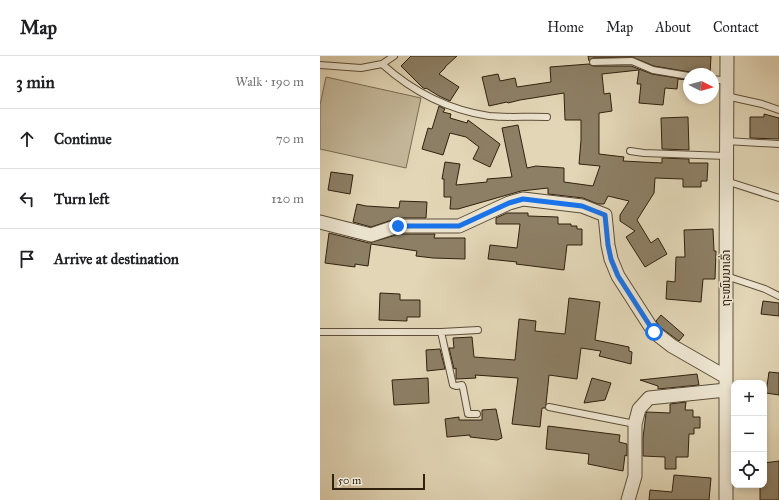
<!DOCTYPE html>
<html lang="en">
<head>
<meta charset="utf-8">
<style>
  :root { --surface:#fff; --page:#f2f2f2; --text:#202124; --muted:#757577; --line:#e0e0e0 }
  body { margin:0; font-family:"IM FELL Great Primer","Noto Sans Lao",serif; background:var(--page); color:var(--text) }
  .controls { position:absolute; right:12px; bottom:12px; display:grid; overflow:hidden; border-radius:8px; box-shadow:0 2px 6px #0003 }
  .controls button { width:36px; height:36px; display:grid; place-items:center; padding:0; border:0; border-bottom:1px solid var(--line); background:var(--surface); color:var(--text); font:20px sans-serif }
  .compass { position:absolute; left:363px; top:12px; width:36px; height:36px; border-radius:50%; background:var(--surface); box-shadow:0 2px 6px #0003; rotate:96deg }
  .scale { position:absolute; left:12px; bottom:10px; width:93px; box-sizing:border-box; padding-left:4px; border:2px solid #30200e; border-top:0; font-size:11px; line-height:14px; white-space:nowrap; color:#30200e; -webkit-text-stroke:3px #ece4d0; paint-order:stroke }
  .stop { position:absolute; width:12px; height:12px; margin:-9px; border:3px solid #1a73e8; border-radius:50%; background:#fff }
  .stop.end { background:#1a73e8; border-color:#fff; box-shadow:0 1px 4px #0008 }
  .list { margin:0; padding:0; list-style:none }
  h2 { display:flex; justify-content:space-between; align-items:center; height:52px; margin:0; padding:0 16px; font-size:17px }
  h2 small { font-size:13px; font-weight:400; color:var(--muted) }
  .list li { display:grid; grid-template-columns:26px 1fr auto; gap:12px; align-items:center; box-sizing:border-box; height:60px; padding:0 16px; border-top:1px solid var(--line) }
  .list b { display:block; font-size:15px; white-space:nowrap }
  .list em { font-size:13px; font-style:normal; color:var(--muted) }
  .icon { flex:none; width:22px; height:22px; fill:none; stroke:currentColor; stroke-width:2; stroke-linecap:round; stroke-linejoin:round }
  .map { position:relative; flex:none; width:459px; height:444px; overflow:hidden }
  header { display:flex; align-items:center; gap:24px; box-sizing:border-box; height:56px; padding:0 20px; background:var(--surface); border-bottom:1px solid var(--line) }
  header strong { font-size:19px }
  nav { display:flex; gap:22px; margin-inline-start:auto; font-size:14px }
  main { display:flex }
  aside { flex:1; background:var(--surface) }
  .map>svg:first-child { display:block }
</style>
</head>
<body>
<header>
<strong>Map</strong>
<nav><a>Home</a><a>Map</a><a>About</a><a>Contact</a></nav>
</header>
<main>
<aside>
<h2>3 min<small>Walk · 190 m</small></h2>
<ul class="list">
<li><svg class="icon" aria-label="ahead" viewBox="0 0 24 24"><path d="M12 20V5M6 11l6-6 6 6"/></svg><div><b>Continue</b></div><em>70 m</em></li>
<li><svg class="icon" aria-label="left" viewBox="0 0 24 24"><path d="M17 20v-9H6M10 6l-5 5 5 5"/></svg><div><b>Turn left</b></div><em>120 m</em></li>
<li><svg class="icon" aria-label="arrive" viewBox="0 0 24 24"><path d="M6 21V4h12l-3 4 3 4H6"/></svg><div><b>Arrive at destination</b></div></li>
</ul>
</aside>
<div class="map">
<svg width="459" height="444" viewBox="0 0 459 444">
  <rect width="100%" height="100%" fill="#e2d6b6"/>
  <filter id="stains"><feTurbulence type="fractalNoise" baseFrequency=".005" numOctaves="4"/><feColorMatrix values="0 0 0 0 .2 0 0 0 0 .09 0 0 0 0 .02 0 0 0 .5 -.17"/></filter>
  <radialGradient id="worn" r=".72"><stop offset=".6" stop-color="#630" stop-opacity="0"/><stop offset="1" stop-color="#630" stop-opacity=".3"/></radialGradient>
  <path fill="#c4b799" stroke="#7a6c54" d="M6 21 101 42 86 112 0 93V49Z"/>
  <path fill="#8d7f65" stroke="#30200e" d="M91 0H137L125 11V12L119 18 139 31 130 45 119 40 106 32 105 33 102 31 81 10Z
    M268 0H391L390 18H373L370 16 334 10 312 1 273 2 269 5Z
    M269 8 273 10H311L332 18 369 24 358 23 357 33 345 32 343 49 319 47 321 28H317L319 14 282 18 284 38 290 37 292 55 279 57V98L304 101 303 105 342 107V102L369 103V107H388L387 125H381V131H363V123L335 122 334 137 317 164 331 187 338 182 347 198 325 211 306 181 315 175 300 165V159L309 145 288 140 284 148H278L263 142 228 138V132L201 135 138 153H130L131 141H124V123H122L125 106 140 108 136 129 167 126V123L192 121 182 72 198 69 207 112 216 110 244 112V126L273 130 280 110 259 108 261 84V64H245L244 37 200 44 188 47 187 46 169 50 162 21 178 18 180 25 195 22 197 31 231 26 230 11Z
    M119 50 125 53 123 56 131 58 130 62 147 67 148 64 180 88 170 111 153 103 159 91 146 81 130 77 123 99 102 93 108 72 112 73Z
    M444 58 459 62V83L430 82V61H444Z
    M368 61 369 94 342 93 341 62Z
    M11 116 33 119 30 138 8 134Z
    M80 145 107 146 106 162H78L51 171 33 166 37 148 46 150 79 152Z
    M187 157H208V160L238 161V168H251V170H257V173H262V189H247L244 214 196 208 197 206 168 203 170 189 197 192 200 168H176V162Z
    M393 173 394 195H396L395 223H383L381 246 346 243 347 225 355 226 356 201H365L364 174Z
    M9 177 49 187 79 178H115L114 182H145V203L113 202 96 200 97 195 51 188 48 210 35 208V211L5 207Z
    M60 237 80 238V244H100V261H87V265L59 264Z
    M249 242 280 246 275 284 309 291V295L312 296 311 308 279 300 281 295 261 292 257 323 229 319 226 348 225 352H222L220 371 192 368 198 322 155 319 156 322 136 323V312L134 313 129 292H134L133 282 152 281 154 301 195 304 199 263 216 265 215 275 245 278Z
    M443 245 459 247V260L441 258Z
    M341 259 364 279 359 285 340 271 336 265Z
    M120 293 125 313 107 315 106 294Z
    M449 316 459 317V339L446 337Z
    M377 318 379 329 338 333V330L320 324Z
    M108 322 109 347 74 349 72 324Z
    M272 322 291 327 285 344 264 347Z
    M366 346 365 354H373V361H380V372H374V378H369L368 401H356V413H345V401L323 400V382L326 357 327 356 350 357V348Z
    M176 353 182 382 177 384 150 381V379L127 381 125 363 139 361V364H162V354Z
    M228 370 300 379 299 386 307 388V400L305 399 303 415 268 408 269 398 226 393Z
    M459 405V444H440V429H444V407Z
    M354 419 391 422 389 444H329L330 434 352 436Z"/>
  <g fill="none" stroke-linecap="round" stroke-linejoin="round">
    <defs>
      <path id="service" d="M273 6 312 5 333 14 369 20
        M62 8C92 35 129 54 169 60 188 62 208 60 227 61
        M0 9 41 12 62 8 74 0
        M393 23 407 25
        M406 40 442 48 459 54
        M406 85 459 88
        M310 95 324 97 406 100
        M406 125 459 142
        M406 220 445 233 459 240
        M0 276H121L158 274
        M121 276 133 329 136 330 142 329 143 332 148 358H157
        M229 351 315 368"/>
      <path id="minor" d="M0 166 51 179 78 170H139L189 147 203 143 262 150 285 159 288 189 291 203 298 220 334 276 352 290 406 321
        M308 444 315 420V368L319 353 329 342 406 334
        M406 444V220L407 0"/>
    </defs>
    <use href="#service" stroke="#5c4e38" stroke-width="8"/>
    <use href="#minor" stroke="#5c4e38" stroke-width="15"/>
    <use href="#service" stroke="#ece4d0" stroke-width="6"/>
    <use href="#minor" stroke="#ece4d0" stroke-width="13"/>
  </g>
  <g fill="none" stroke-linecap="round" stroke-linejoin="round">
    <path stroke="#1a73e8" stroke-width="5" d="M78 170H139L189 147 203 143 262 150 285 159 288 189 291 203 298 220 334 276"/>
  </g>
  <g text-anchor="middle" dominant-baseline="central" stroke-width="3" stroke-linejoin="round" paint-order="stroke">
    <g font-size="12" fill="#30200e" stroke="#ece4d0">
      <text transform="translate(406 222) rotate(-90)">ຖະໜົນນາເລົ່າ</text>
    </g>
  </g>
  <rect width="100%" height="100%" filter="url(#stains)"/>
  <rect width="100%" height="100%" fill="url(#worn)"/>
</svg>
<div class="controls">
<button>+</button>
<button>−</button>
<button><svg class="icon" aria-label="locate" viewBox="0 0 24 24"><circle cx="12" cy="12" r="6"/><path d="M12 2v4M12 18v4M2 12h4M18 12h4"/></svg></button>
</div>
<svg class="compass" viewBox="-18 -18 36 36"><path d="M0-13l5 13h-10z" fill="#e53935"/><path d="M0 13l5-13h-10z" fill="#757577"/></svg>
<div class="scale">50 m</div>
<div class="stop" style="left:334px;top:276px"></div>
<div class="stop end" style="left:78px;top:170px"></div>
</div>
</main>
</body>
</html>
